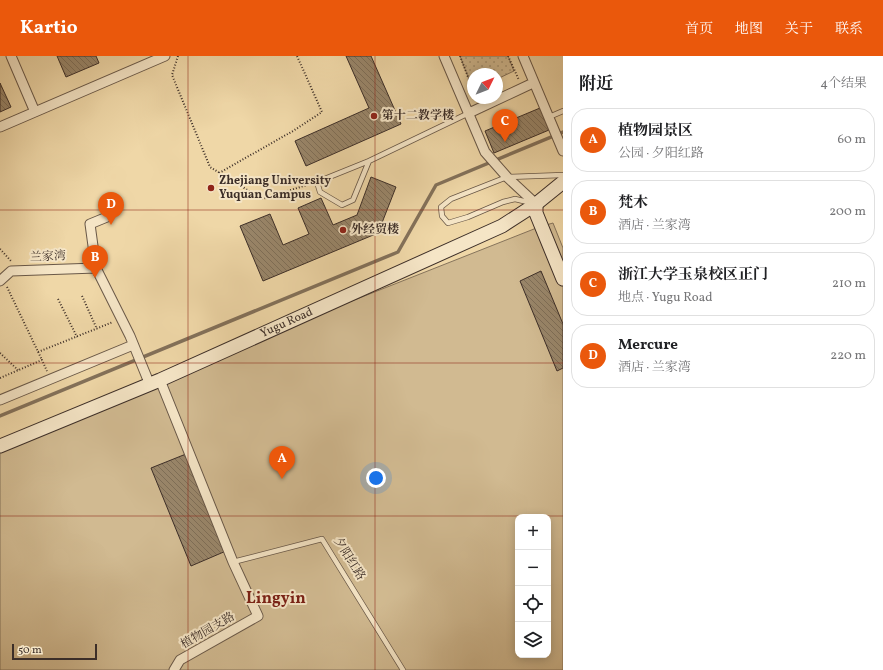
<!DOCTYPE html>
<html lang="zh">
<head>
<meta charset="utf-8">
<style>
  :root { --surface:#fff; --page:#f2f2f2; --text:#202124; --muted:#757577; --line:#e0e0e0; --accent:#ea580c }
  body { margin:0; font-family:Vollkorn,"Noto Serif SC",serif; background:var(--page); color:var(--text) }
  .controls { position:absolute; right:12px; bottom:12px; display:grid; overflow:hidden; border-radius:8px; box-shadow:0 2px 10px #0003 }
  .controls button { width:36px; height:36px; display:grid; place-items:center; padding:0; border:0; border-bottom:1px solid var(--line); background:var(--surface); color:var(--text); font:20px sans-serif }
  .compass { position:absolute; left:467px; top:12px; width:36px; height:36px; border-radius:50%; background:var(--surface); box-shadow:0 2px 10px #0003; rotate:47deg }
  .scale { position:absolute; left:12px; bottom:10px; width:85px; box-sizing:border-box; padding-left:4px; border:2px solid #3c2e28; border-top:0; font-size:11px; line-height:14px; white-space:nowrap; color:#3c2e28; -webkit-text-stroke:3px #f5e5c6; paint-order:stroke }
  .you { position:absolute; left:376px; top:422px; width:14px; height:14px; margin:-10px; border:3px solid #fff; border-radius:50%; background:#1a73e8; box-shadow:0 0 0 6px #1a73e833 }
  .badge { display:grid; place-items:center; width:26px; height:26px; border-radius:50%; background:var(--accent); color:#fff; font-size:13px; font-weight:700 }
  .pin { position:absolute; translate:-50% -33px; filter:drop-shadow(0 1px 2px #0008) }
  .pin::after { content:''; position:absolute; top:21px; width:14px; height:12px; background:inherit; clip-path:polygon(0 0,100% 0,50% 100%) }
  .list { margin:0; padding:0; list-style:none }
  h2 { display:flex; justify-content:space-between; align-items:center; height:52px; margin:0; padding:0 16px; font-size:17px }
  h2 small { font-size:13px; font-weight:400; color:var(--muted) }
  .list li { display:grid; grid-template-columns:26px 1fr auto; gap:12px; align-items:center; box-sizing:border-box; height:64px; margin:0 8px 8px; padding:0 8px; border:1px solid var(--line); border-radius:16px }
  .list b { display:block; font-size:15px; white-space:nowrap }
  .list p { margin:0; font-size:13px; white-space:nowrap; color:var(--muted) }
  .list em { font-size:13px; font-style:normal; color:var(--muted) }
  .icon { flex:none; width:22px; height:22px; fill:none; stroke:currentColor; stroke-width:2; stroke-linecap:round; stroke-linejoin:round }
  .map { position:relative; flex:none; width:563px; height:614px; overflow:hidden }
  header { display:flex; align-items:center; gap:24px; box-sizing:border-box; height:56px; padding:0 20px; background:var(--accent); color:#fff }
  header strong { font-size:19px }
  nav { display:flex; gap:22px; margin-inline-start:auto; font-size:14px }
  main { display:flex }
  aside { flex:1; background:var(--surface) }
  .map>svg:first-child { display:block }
</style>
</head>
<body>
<header>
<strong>Kartio</strong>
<nav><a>首页</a><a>地图</a><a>关于</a><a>联系</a></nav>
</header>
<main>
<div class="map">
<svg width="563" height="614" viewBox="0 0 563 614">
  <defs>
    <pattern id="grass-dots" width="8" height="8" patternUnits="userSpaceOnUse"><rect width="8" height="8" fill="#d1ba91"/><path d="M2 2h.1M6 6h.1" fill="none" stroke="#ab9876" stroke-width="1.8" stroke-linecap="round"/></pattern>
    <pattern id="building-back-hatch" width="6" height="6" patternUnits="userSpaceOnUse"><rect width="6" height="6" fill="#99866a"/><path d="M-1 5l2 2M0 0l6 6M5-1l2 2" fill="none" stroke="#7e6e57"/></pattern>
  </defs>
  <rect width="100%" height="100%" fill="#efd7a7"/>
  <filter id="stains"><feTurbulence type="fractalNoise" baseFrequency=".005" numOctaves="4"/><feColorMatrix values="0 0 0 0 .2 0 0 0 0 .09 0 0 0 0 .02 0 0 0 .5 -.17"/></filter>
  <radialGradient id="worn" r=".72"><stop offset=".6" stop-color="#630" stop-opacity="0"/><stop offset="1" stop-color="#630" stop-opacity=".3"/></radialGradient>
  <path fill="url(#grass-dots)" stroke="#86745c" d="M460 0H508L514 15 497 23V18H473V34Z"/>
  <path fill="#d1ba91" stroke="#86745c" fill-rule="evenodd" d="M553 167 563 192V614H0V384L539 171ZM518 461H548V599H518Z"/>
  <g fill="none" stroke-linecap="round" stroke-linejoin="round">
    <path stroke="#83715a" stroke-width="3.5" d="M0 360 398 196 436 129 563 76"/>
  </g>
  <path fill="url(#building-back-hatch)" stroke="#3c2e28" d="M57 0H96L99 7 66 21Z
    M346 0H371L401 68 306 110 295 85 369 52Z
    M0 27 11 51 0 56Z
    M540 52 549 74 494 97 485 75Z
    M371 121 396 131 378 177 263 225 240 170 270 158 283 189 309 178 298 152 321 142 333 169 357 159Z
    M541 215 563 268V312L557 315 520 225Z
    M186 398 226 495 191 510 151 412Z"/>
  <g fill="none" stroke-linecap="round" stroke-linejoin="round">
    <defs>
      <path id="lane" d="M549 61 563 55
        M369 105 317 126 320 136 342 149 353 144 369 105 469 57
        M532 147 515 143 503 146 468 161 448 167 442 160 441 151 451 143 507 121 563 119
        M233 506 322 483 403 614"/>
      <path id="street" d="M11 0 35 56
        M444 0 485 96 507 121 536 148
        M523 0 563 95
        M469 57 533 27
        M0 71 165 0
        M96 212 90 168 107 161
        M0 225 11 215 96 212 130 280 150 329
        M160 324 233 506 258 560 180 604 174 614
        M0 344 133 289"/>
      <g id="secondary">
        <path d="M536 148V157L563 223"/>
        <path id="s1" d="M0 390 160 324 502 170 536 148 563 126"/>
      </g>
    </defs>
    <use href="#lane" stroke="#695848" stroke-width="6"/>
    <use href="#street" stroke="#695848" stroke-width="11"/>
    <use href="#secondary" stroke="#3c2e28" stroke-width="15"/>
    <path stroke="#3c2e28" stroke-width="2" stroke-dasharray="1 2" stroke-linecap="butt" d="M178 0 172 19 210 111 262 143 310 128
      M460 0 473 34
      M508 0 519 24
      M219 117 293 75 322 56 297 0
      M0 193 11 205
      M7 231 42 304
      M82 240 97 273
      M58 243 77 281
      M38 296 113 266
      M0 297 18 314
      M0 322 42 304 47 315"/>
    <use href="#lane" stroke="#f5e5c6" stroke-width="4.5"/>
    <use href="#street" stroke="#f5e5c6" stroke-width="9"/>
    <use href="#secondary" stroke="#f5e5c6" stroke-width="13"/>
  </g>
  <path fill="none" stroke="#8f2418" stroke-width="1" stroke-opacity="0.55" d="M188 0V614M375 0V614M0 154H563M0 307H563M0 460H563"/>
  <g fill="#8f2418" stroke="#f5e5c6" stroke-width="1.5">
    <circle cx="374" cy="60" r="4"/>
    <circle cx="211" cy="132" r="4"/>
    <circle cx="343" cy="174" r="4"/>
  </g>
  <g text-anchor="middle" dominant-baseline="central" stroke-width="4" stroke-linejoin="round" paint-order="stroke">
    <g font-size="12" font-weight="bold" fill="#3c2e28" stroke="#f5e5c6" text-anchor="start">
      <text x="382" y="60">第十二教学楼</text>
      <text x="219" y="125">Zhejiang University<tspan x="219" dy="14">Yuquan Campus</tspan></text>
      <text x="351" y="174">外经贸楼</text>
    </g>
    <g font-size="12" fill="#3c2e28" stroke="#f5e5c6">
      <text transform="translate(48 201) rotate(-2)">兰家湾</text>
      <text stroke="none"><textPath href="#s1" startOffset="312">Yugu Road</textPath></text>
      <text transform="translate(349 503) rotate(58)">夕阳红路</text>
      <text transform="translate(208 575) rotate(-30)">植物园支路</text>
    </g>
    <g font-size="16" font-weight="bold" fill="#7a1f14" stroke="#f5e5c6">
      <text x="276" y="543">Lingyin</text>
    </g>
  </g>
  <rect width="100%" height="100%" filter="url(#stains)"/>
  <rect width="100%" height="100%" fill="url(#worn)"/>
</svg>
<div class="controls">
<button>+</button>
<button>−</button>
<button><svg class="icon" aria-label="locate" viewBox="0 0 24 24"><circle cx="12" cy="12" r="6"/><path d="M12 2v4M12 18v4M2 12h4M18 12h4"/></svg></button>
<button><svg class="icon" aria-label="layers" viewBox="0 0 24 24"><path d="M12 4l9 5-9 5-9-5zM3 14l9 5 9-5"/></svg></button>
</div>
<svg class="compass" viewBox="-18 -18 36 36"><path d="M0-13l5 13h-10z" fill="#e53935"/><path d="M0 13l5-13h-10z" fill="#757577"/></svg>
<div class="scale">50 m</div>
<div class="you"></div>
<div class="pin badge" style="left:282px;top:423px">A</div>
<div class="pin badge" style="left:95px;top:222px">B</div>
<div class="pin badge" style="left:505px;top:86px">C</div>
<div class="pin badge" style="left:111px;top:169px">D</div>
</div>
<aside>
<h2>附近<small>4个结果</small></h2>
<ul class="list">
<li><span class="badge">A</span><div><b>植物园景区</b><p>公园 · 夕阳红路</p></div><em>60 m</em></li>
<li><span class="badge">B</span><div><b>梵木</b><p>酒店 · 兰家湾</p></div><em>200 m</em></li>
<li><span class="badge">C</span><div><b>浙江大学玉泉校区正门</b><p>地点 · Yugu Road</p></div><em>210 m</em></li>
<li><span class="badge">D</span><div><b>Mercure</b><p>酒店 · 兰家湾</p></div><em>220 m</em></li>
</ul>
</aside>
</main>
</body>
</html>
